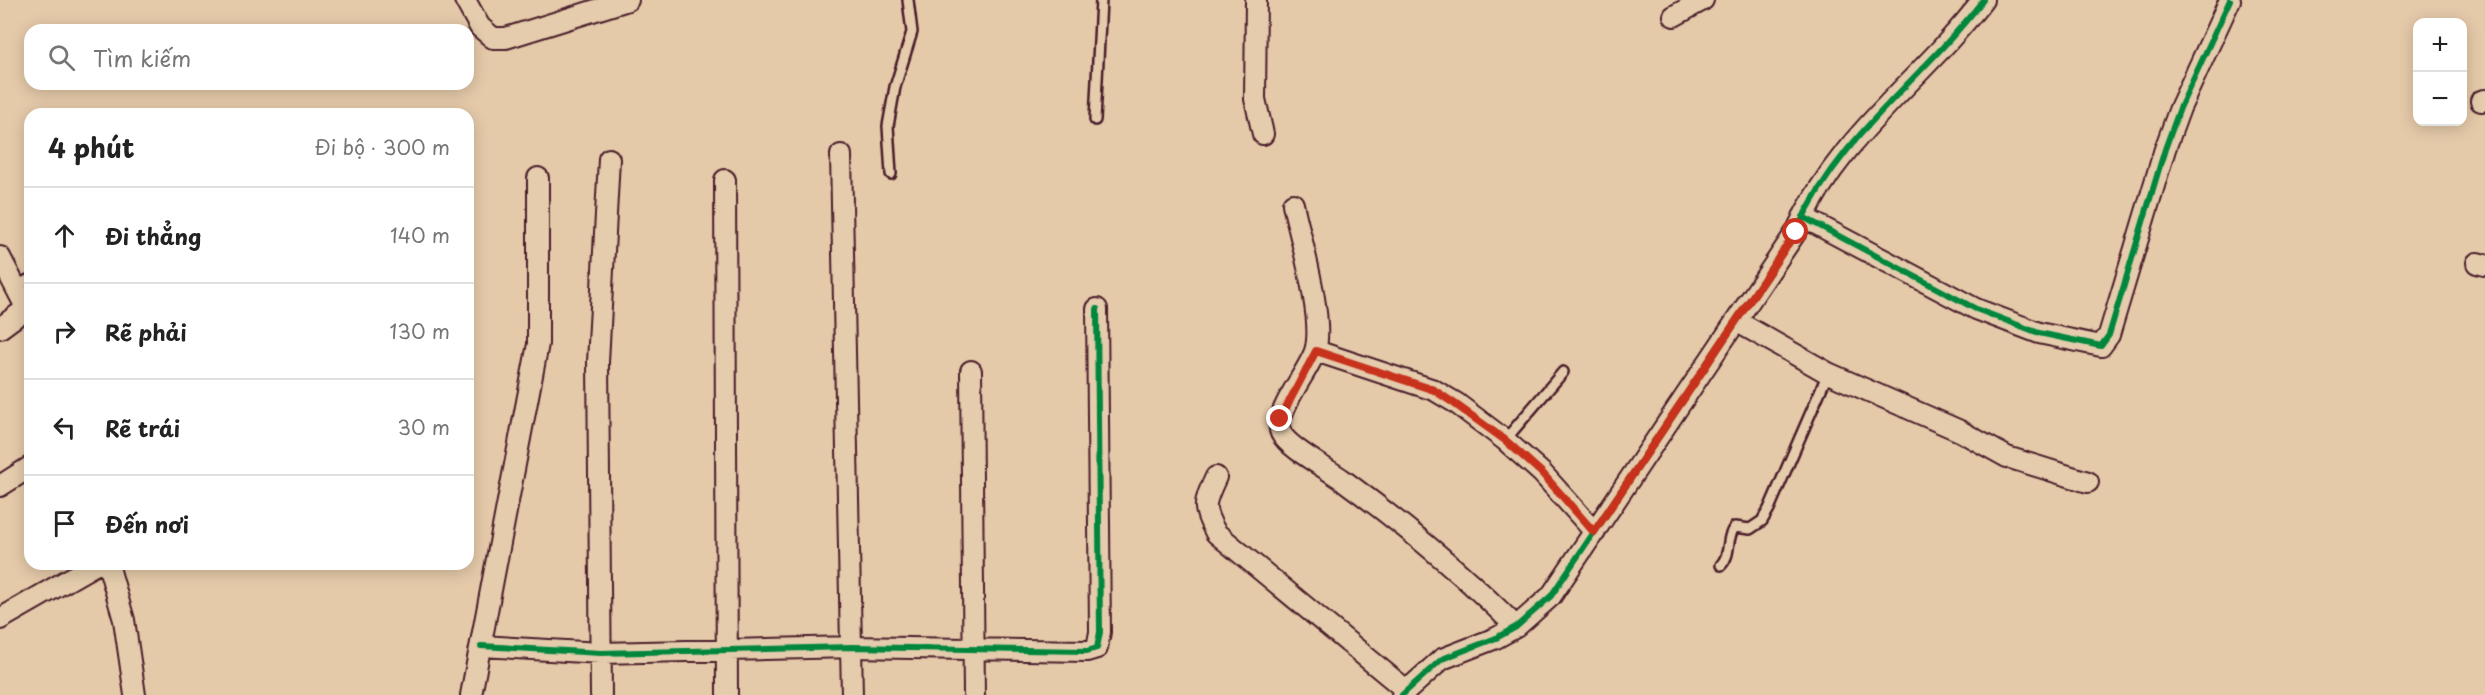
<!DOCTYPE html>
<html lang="vi">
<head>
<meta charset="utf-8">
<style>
  :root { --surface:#fff; --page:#f2f2f2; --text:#222; --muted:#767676; --line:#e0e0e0 }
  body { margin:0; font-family:"Playpen Sans",sans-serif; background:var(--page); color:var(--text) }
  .controls { position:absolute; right:18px; top:18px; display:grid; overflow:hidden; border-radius:12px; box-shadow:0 3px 15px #0003 }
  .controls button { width:54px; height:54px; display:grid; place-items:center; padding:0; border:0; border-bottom:2px solid var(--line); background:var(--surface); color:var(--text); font:30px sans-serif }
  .stop { position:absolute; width:18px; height:18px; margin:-14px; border:4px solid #c8321e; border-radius:50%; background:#fff }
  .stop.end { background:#c8321e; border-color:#fff; box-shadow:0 2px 6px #0008 }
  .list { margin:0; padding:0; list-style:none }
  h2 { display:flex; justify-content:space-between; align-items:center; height:78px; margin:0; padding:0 24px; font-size:26px }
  h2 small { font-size:20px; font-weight:400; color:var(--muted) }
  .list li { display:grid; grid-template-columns:39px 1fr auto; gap:18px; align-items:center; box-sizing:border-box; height:96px; padding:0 24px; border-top:2px solid var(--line) }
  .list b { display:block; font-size:22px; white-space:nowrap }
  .list em { font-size:20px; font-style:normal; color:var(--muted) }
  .icon { flex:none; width:33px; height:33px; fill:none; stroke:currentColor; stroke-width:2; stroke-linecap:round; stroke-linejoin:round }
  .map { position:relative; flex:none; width:2485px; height:695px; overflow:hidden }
  .search { position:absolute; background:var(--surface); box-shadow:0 3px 15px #0003; left:24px; top:24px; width:450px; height:66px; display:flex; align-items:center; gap:15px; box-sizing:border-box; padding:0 21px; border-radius:18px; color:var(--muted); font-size:22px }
  .panel { position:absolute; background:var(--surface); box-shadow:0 3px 15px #0003; left:24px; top:108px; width:450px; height:462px; border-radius:18px }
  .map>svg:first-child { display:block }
</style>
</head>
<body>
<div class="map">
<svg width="2485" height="695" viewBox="0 0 2485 695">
  <rect width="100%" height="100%" fill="#e5caa9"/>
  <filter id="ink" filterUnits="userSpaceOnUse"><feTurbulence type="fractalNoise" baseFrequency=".0167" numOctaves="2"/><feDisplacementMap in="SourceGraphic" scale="12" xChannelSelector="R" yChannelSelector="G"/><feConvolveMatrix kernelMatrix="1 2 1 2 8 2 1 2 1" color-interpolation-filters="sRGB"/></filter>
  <g filter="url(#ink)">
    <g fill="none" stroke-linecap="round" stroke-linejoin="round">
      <defs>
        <path id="lane" d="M1095 120 1101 0
          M891 174 888 126 895 87 912 32 908 0
          M17 285 30 279
          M1505 440 1563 372
          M1721 565C1732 554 1725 538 1735 527L1750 529 1762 521 1769 509 1828 373"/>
        <path id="street" d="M465 0 480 27 493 38H506L628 0
          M1256 0 1255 99 1263 134
          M1674 16 1703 0
          M2481 101 2485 100
          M841 155 852 695
          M725 180 727 695
          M1293 204C1300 237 1325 320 1315 351 1309 371 1272 414 1281 433 1288 448 1328 469 1343 480 1403 524 1463 573 1516 627
          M1803 217 1976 309 2039 333 2101 346 2109 335 2165 149 2180 108 2230 0
          M0 257 30 315
          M2477 263 2485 265
          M1736 321 1828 373 1960 431 2007 457 2088 482
          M0 328 27 308
          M1316 351 1434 390 1456 403 1505 440 1542 473 1595 532
          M971 371 974 695
          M1216 477C1204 503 1201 507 1216 533L1406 690
          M0 486 30 467
          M108 564 124 620 135 695
          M0 619 96 564
          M481 646 601 653 852 647 1087 651 1097 648 1100 632 1097 309
          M471 695 538 344V178
          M601 695 598 362 609 159
          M1402 695 1442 659 1496 638 1516 627 1551 596 1796 232C1840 134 1920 82 1983 0"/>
      </defs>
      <use href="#lane" stroke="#4a1f2b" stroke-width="14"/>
      <use href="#street" stroke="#4a1f2b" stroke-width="24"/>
      <use href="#lane" stroke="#e4ccac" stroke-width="9"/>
      <use href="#street" stroke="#e4ccac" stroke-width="20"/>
      <defs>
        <path id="cycleway" d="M1803 217 1976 309 2039 333 2101 346 2109 335 2165 149 2180 108 2230 0
          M481 646 601 653 852 647 1087 651 1097 648 1100 632 1097 309
          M1402 695 1442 659 1496 638 1516 627 1551 596 1796 232C1840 134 1920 82 1983 0"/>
      </defs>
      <use href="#cycleway" stroke="#e4ccac" stroke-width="10"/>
      <use href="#cycleway" stroke="#00873e" stroke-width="6"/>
    </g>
  </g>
  <g fill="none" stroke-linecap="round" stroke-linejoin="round" filter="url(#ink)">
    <path stroke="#c8321e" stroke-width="8" d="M1280 419 1316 351 1434 390 1455 404 1505 440 1542 473 1594 532 1796 232"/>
  </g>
</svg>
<div class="controls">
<button>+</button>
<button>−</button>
</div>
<div class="stop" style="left:1796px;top:232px"></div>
<div class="stop end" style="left:1280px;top:419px"></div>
<div class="search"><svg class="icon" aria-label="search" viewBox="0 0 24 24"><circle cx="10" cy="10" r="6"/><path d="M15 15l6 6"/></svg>Tìm kiếm</div>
<section class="panel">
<h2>4 phút<small>Đi bộ · 300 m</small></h2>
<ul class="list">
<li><svg class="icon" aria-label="ahead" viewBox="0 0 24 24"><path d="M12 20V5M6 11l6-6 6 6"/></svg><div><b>Đi thẳng</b></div><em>140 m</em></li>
<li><svg class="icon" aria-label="right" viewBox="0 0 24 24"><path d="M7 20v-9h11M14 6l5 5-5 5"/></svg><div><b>Rẽ phải</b></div><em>130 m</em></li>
<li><svg class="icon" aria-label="left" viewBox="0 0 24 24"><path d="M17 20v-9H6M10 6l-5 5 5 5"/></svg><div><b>Rẽ trái</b></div><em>30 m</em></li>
<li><svg class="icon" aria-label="arrive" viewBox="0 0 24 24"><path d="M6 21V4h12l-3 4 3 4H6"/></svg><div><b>Đến nơi</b></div></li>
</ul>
</section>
</div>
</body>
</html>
